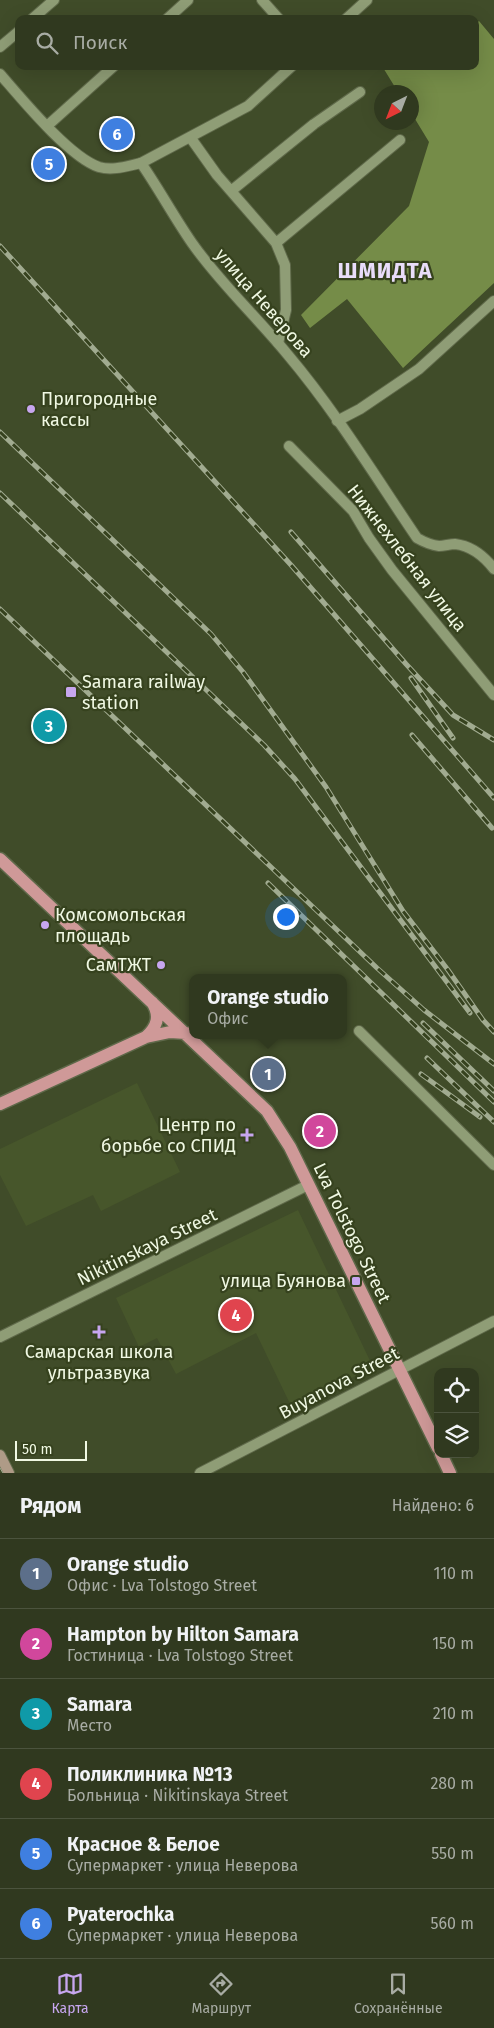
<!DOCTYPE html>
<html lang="ru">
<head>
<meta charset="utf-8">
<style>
  :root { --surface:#30391f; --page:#3c442c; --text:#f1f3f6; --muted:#a8aca4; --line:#4b533d; --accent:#c7a6ef }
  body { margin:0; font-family:"Fira Sans",sans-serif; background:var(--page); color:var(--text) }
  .controls { position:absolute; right:15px; bottom:15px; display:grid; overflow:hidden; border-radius:10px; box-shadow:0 5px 20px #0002 }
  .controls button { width:45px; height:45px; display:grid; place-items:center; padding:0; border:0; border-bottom:1px solid var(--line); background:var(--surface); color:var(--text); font:25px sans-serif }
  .compass { position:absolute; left:374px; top:85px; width:45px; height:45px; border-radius:50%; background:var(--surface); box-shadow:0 5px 20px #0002; rotate:222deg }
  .scale { position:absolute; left:15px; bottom:12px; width:72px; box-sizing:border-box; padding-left:5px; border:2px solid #f0f8e3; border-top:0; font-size:14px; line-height:18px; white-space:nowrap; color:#f0f8e3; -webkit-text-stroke:4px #36421e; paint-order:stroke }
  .you { position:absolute; left:285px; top:916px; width:18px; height:18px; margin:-12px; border:4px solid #fff; border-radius:50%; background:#1a73e8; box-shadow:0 0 0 8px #1a73e833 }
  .badge { display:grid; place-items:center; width:32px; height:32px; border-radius:50%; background:var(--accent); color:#fff; font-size:16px; font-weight:700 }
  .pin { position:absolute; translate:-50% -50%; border:2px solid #fff; box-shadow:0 1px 5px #0006 }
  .popup { position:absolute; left:189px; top:974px; width:158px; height:65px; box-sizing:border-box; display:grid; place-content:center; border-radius:10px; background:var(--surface); filter:drop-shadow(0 1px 4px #0005); font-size:16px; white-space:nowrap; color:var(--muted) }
  .popup b { font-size:19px; color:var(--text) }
  .popup::after { content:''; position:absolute; left:50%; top:100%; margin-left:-10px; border:10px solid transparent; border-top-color:var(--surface) }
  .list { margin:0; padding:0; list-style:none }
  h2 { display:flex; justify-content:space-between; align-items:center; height:65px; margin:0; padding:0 20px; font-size:21px }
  h2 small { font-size:16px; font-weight:400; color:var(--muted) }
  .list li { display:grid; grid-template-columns:32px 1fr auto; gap:15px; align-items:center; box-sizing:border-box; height:70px; padding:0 20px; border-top:1px solid var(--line) }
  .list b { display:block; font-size:19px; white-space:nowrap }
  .list p { margin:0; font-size:16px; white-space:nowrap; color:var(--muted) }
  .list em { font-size:16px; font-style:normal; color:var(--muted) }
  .icon { flex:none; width:28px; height:28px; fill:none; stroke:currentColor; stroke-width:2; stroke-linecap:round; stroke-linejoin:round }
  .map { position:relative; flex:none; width:494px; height:1473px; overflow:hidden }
  .search { position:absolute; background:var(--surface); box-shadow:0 5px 20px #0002; left:15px; right:15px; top:15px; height:55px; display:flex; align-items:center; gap:12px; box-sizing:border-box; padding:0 18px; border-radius:10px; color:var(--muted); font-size:19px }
  .sheet { height:485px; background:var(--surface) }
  nav { display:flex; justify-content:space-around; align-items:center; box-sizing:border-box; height:70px; border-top:1px solid var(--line); background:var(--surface); font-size:14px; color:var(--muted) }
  nav a { display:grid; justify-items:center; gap:2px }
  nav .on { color:var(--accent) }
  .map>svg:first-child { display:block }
</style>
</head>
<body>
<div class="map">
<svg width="494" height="1473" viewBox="0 0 494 1473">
  <rect width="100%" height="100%" fill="#404c29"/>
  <path fill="#47562b" d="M137 1083 180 1172 101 1211 93 1195 26 1226 0 1175V1149Z
    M298 1210 373 1367 292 1408 256 1333 176 1374 157 1338 139 1347 116 1298Z"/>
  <path fill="#758c48" d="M479 21 494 39V283L403 368 347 299 310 328 301 315 409 206 429 142 412 114V92H398L382 66H475V24Z"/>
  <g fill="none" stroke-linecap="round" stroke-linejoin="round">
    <defs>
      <path id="minor" d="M262 0 279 19
        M32 19 54 0
        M167 19 188 0
        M346 19 367 0
        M0 47 19 31
        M47 126 114 66
        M190 137 217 175 276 243 285 265 286 310 278 343
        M141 163 248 106 292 66
        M231 191 314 124 360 92
        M276 243 400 140
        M337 421 360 409 419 369 494 301
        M289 446 353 511 369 538 392 570 494 695
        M359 1031 494 1165
        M0 1337 308 1185
        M200 1473 494 1321"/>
      <path id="tertiary" d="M0 74C21 98 69 157 99 167 113 171 127 166 141 163 159 189 174 217 192 243 220 283 257 317 288 355 336 412 375 476 417 538 424 542 431 545 439 546 444 546 450 544 455 544 472 546 484 556 494 569"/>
      <path id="secondary" d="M0 1455 9 1473"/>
      <path id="primary" d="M0 859 267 1111 290 1147 438 1448
        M146 1037C157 1027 161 1016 152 1002
        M0 1104 146 1037 170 1032 186 1033
        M441 1454 450 1473"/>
    </defs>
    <use href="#minor" stroke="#5f694a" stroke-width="12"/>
    <use href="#tertiary" stroke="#5f694a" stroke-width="12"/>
    <use href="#secondary" stroke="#5f694a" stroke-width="12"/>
    <use href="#primary" stroke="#5f694a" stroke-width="15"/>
    <use href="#minor" stroke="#8f9d76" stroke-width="10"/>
    <use href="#tertiary" stroke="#8f9d76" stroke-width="10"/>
    <use href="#secondary" stroke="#af9b87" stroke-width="10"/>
    <use href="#primary" stroke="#cf9998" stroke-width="12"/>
    <path stroke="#a1ab90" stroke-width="1" d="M0 1468 3 1473"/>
    <defs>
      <path id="rail" d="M0 246 291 565 494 798
        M0 432 211 634 243 672 326 787 403 911 448 970 483 1020 494 1032
        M0 493 264 745 295 779 470 1013
        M291 532 406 664 453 715 494 740
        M0 609 377 968 424 1010 494 1064
        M411 678 453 738
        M412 735 492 828
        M268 883 494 1102
        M423 1023 494 1091
        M427 1058 494 1122
        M421 1074 480 1117"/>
    </defs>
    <use href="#rail" stroke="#a1ab90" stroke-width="5"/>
    <use href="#rail" stroke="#36421e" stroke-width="3" stroke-dasharray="9" stroke-linecap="butt"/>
  </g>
  <g fill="#c7a6ef" stroke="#36421e" stroke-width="2">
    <circle cx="31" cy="409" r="5"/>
    <rect x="65" y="686" width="12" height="12" rx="2.5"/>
    <circle cx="45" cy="925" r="5"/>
    <circle cx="161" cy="965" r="5"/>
    <path d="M244.5 1127.5h5v5h5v5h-5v5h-5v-5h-5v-5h5z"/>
    <rect x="351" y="1276" width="10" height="10" rx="2.5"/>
    <path d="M96.5 1324.5h5v5h5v5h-5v5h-5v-5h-5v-5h5z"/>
  </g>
  <g text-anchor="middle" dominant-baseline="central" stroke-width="4.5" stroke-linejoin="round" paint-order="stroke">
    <g font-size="18" fill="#f0f8e3" stroke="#36421e">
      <text transform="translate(264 303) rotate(49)">улица Неверова</text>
      <text transform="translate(407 558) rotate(52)">Нижнехлебная улица</text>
      <text transform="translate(352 1233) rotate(64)">Lva Tolstogo Street</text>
      <text transform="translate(147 1247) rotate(-26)">Nikitinskaya Street</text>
      <text transform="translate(339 1383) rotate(-28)">Buyanova Street</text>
    </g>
    <g font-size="18" fill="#f0f8e3" stroke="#36421e" text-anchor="start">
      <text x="41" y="399">Пригородные<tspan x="41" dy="21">кассы</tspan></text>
      <text x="82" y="682">Samara railway<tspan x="82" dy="21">station</tspan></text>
      <text x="55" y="915">Комсомольская<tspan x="55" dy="21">площадь</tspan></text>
      <text x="151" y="965" text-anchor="end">СамТЖТ</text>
      <text x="236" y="1125" text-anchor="end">Центр по<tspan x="236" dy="21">борьбе со СПИД</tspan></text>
      <text x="346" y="1281" text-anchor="end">улица Буянова</text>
      <text x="99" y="1352" text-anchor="middle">Самарская школа<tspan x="99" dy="21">ультразвука</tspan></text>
    </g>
    <g font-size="22" font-weight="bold" letter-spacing="1" fill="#e9ddfa" stroke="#36421e">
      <text x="385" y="270">ШМИДТА</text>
    </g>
  </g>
</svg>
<div class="controls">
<button><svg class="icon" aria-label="locate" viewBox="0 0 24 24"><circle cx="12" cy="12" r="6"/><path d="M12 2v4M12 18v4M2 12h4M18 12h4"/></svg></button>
<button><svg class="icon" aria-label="layers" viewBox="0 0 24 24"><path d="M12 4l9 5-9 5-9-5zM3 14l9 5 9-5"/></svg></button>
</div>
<svg class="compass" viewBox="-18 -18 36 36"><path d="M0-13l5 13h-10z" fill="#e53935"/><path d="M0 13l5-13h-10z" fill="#a8aca4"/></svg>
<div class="scale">50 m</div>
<div class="you"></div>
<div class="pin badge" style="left:268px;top:1074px;background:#5c6f8a">1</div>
<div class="popup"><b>Orange studio</b>Офис</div>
<div class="pin badge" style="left:320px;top:1131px;background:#d1479c">2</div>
<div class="pin badge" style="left:49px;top:726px;background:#0f9aa8">3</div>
<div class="pin badge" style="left:236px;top:1315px;background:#e0444e">4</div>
<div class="pin badge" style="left:49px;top:164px;background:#3f7fe0">5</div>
<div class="pin badge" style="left:117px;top:134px;background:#3f7fe0">6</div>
<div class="search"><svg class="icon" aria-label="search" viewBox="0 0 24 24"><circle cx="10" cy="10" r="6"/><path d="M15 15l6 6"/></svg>Поиск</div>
</div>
<section class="sheet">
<h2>Рядом<small>Найдено: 6</small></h2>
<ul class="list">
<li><span class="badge" style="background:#5c6f8a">1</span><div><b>Orange studio</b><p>Офис · Lva Tolstogo Street</p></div><em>110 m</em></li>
<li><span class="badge" style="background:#d1479c">2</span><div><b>Hampton by Hilton Samara</b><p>Гостиница · Lva Tolstogo Street</p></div><em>150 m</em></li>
<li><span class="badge" style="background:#0f9aa8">3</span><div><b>Samara</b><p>Место</p></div><em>210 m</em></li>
<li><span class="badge" style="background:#e0444e">4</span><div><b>Поликлиника №13</b><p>Больница · Nikitinskaya Street</p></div><em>280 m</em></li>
<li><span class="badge" style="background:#3f7fe0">5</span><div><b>Красное &amp; Белое</b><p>Супермаркет · улица Неверова</p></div><em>550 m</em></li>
<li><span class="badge" style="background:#3f7fe0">6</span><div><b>Pyaterochka</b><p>Супермаркет · улица Неверова</p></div><em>560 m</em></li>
</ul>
</section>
<nav>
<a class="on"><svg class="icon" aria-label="map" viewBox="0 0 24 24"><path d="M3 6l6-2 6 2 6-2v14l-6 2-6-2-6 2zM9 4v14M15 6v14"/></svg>Карта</a>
<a><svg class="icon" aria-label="directions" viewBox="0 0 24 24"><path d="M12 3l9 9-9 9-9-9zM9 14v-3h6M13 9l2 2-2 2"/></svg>Маршрут</a>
<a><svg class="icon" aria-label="saved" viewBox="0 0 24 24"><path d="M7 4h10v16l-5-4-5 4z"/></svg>Сохранённые</a>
</nav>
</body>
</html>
